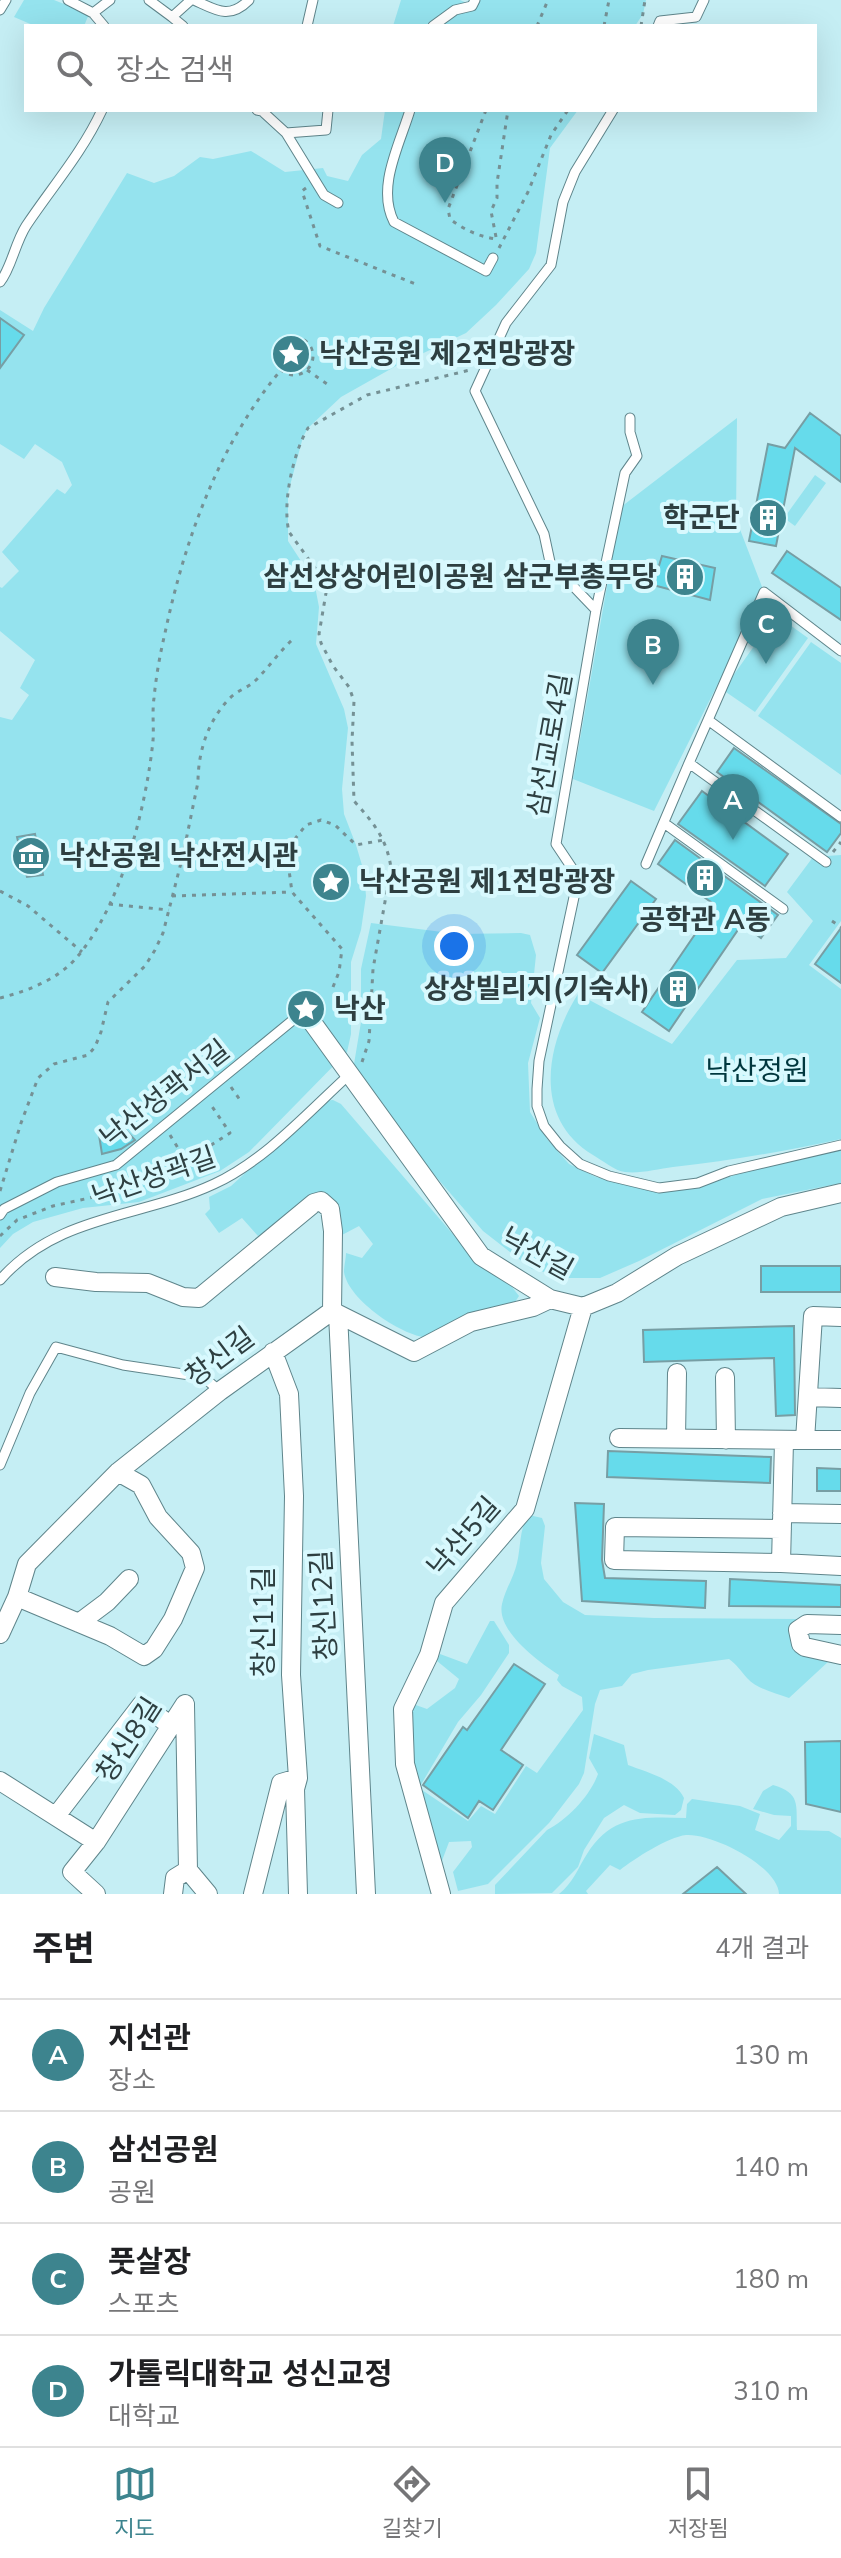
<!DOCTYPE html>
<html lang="ko">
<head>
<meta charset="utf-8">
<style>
  :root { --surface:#fff; --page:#f6f6f6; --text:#202124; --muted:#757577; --line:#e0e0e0; --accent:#3d848e }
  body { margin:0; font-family:"Nunito Sans","Noto Sans KR",sans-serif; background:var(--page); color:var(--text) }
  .you { position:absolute; left:454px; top:946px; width:28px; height:28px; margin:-20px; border:6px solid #fff; border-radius:50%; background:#1a73e8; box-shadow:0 0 0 12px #1a73e833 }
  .badge { display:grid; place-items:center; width:52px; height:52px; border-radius:50%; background:var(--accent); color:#fff; font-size:26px; font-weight:700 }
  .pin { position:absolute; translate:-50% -66px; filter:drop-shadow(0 2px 4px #0008) }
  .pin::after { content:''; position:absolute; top:42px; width:28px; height:24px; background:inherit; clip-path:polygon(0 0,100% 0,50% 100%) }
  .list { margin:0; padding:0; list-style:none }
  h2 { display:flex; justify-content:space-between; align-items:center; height:104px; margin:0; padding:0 32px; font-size:34px }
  h2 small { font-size:26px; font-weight:400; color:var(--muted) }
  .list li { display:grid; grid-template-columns:52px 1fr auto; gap:24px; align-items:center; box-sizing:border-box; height:112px; padding:0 32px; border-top:2px solid var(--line) }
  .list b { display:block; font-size:30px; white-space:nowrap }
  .list p { margin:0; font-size:26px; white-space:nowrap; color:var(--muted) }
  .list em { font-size:26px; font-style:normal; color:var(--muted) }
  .icon { flex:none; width:44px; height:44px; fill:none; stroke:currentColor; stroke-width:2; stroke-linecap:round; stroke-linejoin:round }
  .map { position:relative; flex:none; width:841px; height:1894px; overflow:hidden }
  .search { position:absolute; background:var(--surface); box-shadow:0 8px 32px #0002; left:24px; right:24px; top:24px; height:88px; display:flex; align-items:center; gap:20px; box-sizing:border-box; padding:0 28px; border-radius:0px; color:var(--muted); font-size:30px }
  .sheet { height:552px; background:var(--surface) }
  nav { display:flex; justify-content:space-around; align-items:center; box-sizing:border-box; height:112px; border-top:2px solid var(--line); background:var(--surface); font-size:22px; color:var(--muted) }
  nav a { display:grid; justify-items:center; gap:4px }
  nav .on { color:var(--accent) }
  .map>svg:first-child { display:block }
</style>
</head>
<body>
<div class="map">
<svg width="841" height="1894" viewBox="0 0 841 1894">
  <rect width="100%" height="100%" fill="#c5eef4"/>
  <path fill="#95e3ee" d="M24 0H54L89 14 84 26H35L14 17Z
    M401 0H460L473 6 476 0H646L643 14 635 26H393Z
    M385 110H578L550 148 536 253 529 269 496 305 466 333 396 366 341 397 308 428 303 437 288 493V541L314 581 319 607 316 644 344 709 348 728 342 789 344 814 356 845 364 872 366 896 361 930 351 962V1034L347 1052 249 1152 220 1171 139 1202 83 1208 33 1222 13 1234 0 1248V717L12 720 29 695 20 688 35 660 0 631V587L2 588 19 571 2 552 57 489 65 494 72 485 62 462 35 444 24 459 0 444V310L33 331 44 308 127 173 154 183 174 176 200 157 213 159 251 151 285 172 323 168 327 176 348 181 362 155 381 139Z
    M737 418 736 519 764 592 654 811 573 779 621 507Z
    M815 475 826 483 795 526 784 518Z
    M776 615 808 638 755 712 723 690Z
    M811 642 841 663V775L758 716Z
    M841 855V921L809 965 841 989V1139C785 1151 730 1161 673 1167 658 1169 639 1174 625 1172 615 1171 602 1160 593 1155 533 1119 545 1046 578 994L672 1044 737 960 786 958 813 921 787 892 813 857Z
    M371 923 458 934 521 933 530 935 536 955 531 1003 540 1018 528 1063 530 1112 547 1139 569 1164 596 1177 656 1191 693 1189 753 1169 841 1150V1183L762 1199 639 1261 600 1278H569L532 1269 483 1231 418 1156 354 1064 361 1022V969Z
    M333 1100 341 1104 475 1260 512 1287 519 1296 511 1308 431 1338C404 1338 348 1300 344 1272 344 1266 346 1258 346 1253L362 1258 373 1244 359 1226 342 1235 337 1207 328 1194 315 1196 258 1236 242 1218 219 1233 205 1214 210 1209 209 1197 231 1186 324 1101Z
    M529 1515 542 1518 545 1526 541 1563 544 1579 563 1602 585 1615 654 1618 799 1619 792 1630 791 1644 800 1654 829 1661 789 1698C775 1693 757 1689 747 1678 741 1671 737 1665 729 1659L648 1670 632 1674 622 1686 600 1690 595 1704 584 1773 579 1784 549 1823 488 1884 458 1891 453 1872 472 1847 471 1841 449 1842 440 1866 434 1862 428 1869C413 1841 398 1732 413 1704L427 1709 455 1688 459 1679 437 1661 440 1654 467 1664 490 1621H494L509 1645V1653L481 1695 458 1722 419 1788 468 1821 481 1806 495 1814 526 1766 537 1773 583 1710 582 1697 562 1686 557 1680 559 1675C539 1662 496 1631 502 1604 505 1590 514 1577 517 1563 521 1547 519 1528 529 1515Z
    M594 1734 624 1745 628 1765C646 1772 675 1779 684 1798L681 1810 675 1815 640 1813 624 1805 604 1818 584 1850 578 1867 552 1893 495 1894V1885L547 1830C568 1819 590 1796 598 1774L589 1758Z
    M773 1785C801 1793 796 1805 797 1830L829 1831 841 1838V1894H779C778 1866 712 1833 686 1835 668 1837 634 1859 620 1870L610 1865 586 1891 588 1894H559C573 1883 578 1868 587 1854 612 1814 644 1817 686 1818L687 1804 692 1799 740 1806 760 1814 755 1830 779 1840 791 1826V1816L774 1815 753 1809 763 1791Z"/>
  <path fill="#66dbeb" stroke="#779ea4" stroke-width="2" d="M0 318 24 335 0 368Z
    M810 413 841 436V482L795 448 776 546 749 541 768 444 785 448Z
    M787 551 841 588V620L772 573Z
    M662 556 715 568 710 600 653 585Z
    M734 748 841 824V833L827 852 717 772Z
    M702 791 788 854 765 886 678 824Z
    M35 834 43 875 27 877 17 837Z
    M675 840 778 915 761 938 742 924 669 1031 642 1012 715 905 658 864Z
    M631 881 656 899 602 973 577 955Z
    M841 928V983L815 964Z
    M121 1125 135 1140 121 1149 102 1154 99 1135Z
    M761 1266H841V1292H761Z
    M794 1326 795 1415 776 1416 774 1358 644 1362 643 1330Z
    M608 1451 771 1457 770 1483 607 1477Z
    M817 1468 841 1469V1491H817Z
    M575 1503 604 1504 602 1560 605 1578 706 1581 705 1608 582 1601Z
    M730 1579 841 1585V1607L729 1606Z
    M514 1664 545 1684 501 1750 523 1765 493 1810 479 1801 468 1818 423 1785 463 1727 467 1730Z
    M841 1741V1812L806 1804 805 1742Z
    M717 1867 746 1894H683Z"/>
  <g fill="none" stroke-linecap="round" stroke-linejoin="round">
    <defs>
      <path id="service" d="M68 0 93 13 104 26
        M149 0 172 17 191 0
        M194 0C216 10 229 20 249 0
        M0 10 6 0
        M93 13 110 0
        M172 17 183 26
        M307 26 313 0
        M433 26 455 10 472 6 475 0
        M658 26 660 21 696 17 704 0
        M257 110 262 111 286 133 324 195 338 203
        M410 110C400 144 376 187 394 222L486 271 493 258
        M286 133 326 130 328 110
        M0 282C11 269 15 243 26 226 52 187 82 153 102 110
        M630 418V432L637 456 625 473 596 610 556 844 574 871 577 883 539 1061 537 1089V1106L544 1126 560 1146 580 1164 609 1176 659 1188 698 1183 729 1171 841 1145
        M596 610 550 562 544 534 475 391 506 323 551 265 563 202 575 172 613 110
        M708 720 764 592 841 651
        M664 823 783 909
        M826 862 689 763 708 720 841 817
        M646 864 689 763
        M0 1215 4 1209 57 1182 116 1165 304 1011
        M0 1280C58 1214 141 1218 214 1184 266 1160 308 1112 351 1073
        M0 1465 30 1393 56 1347 123 1365 203 1377 220 1391"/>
      <path id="minor" d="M304 1011 481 1256 550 1299 583 1307 617 1293 677 1256 781 1207 841 1193
        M55 1277 96 1282 148 1283 183 1297 199 1298 314 1203 321 1201 330 1209 333 1231 332 1311
        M338 1314 366 1894
        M273 1352 289 1394 294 1496 291 1675 298 1778 295 1789 298 1894
        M725 1377 726 1440
        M808 1397 841 1398
        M619 1438 805 1440 813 1316 841 1317
        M676 1439 677 1373
        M805 1440H841
        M784 1441 781 1563 841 1566
        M782 1513 841 1514
        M781 1563 614 1560 615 1527 782 1529
        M17 1597 110 1636 144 1656 154 1649 173 1619 195 1568 191 1553 158 1517 141 1485 118 1472
        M79 1623 107 1602 129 1579
        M841 1625 807 1624 798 1630 801 1644 805 1647 841 1655
        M0 1634 17 1597 27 1564 118 1472 220 1391 332 1311 414 1352 471 1322 533 1307 550 1299
        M185 1705 188 1870
        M0 1781 96 1842
        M56 1816 142 1704 163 1720
        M96 1894 72 1872 96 1842 185 1704
        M173 1894 175 1878 188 1870 208 1894
        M253 1894 281 1783 298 1778
        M441 1894 405 1764 403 1709 429 1655 444 1603 525 1509 583 1307"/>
    </defs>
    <use href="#service" stroke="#5f858b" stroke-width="11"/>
    <use href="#minor" stroke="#5f858b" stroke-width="20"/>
    <path stroke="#759195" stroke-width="3" stroke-dasharray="4 6" stroke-linecap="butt" d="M537 26 548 0
      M604 26 609 0
      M641 26 645 0
      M486 110 448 209 450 219C464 230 480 237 497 239
      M306 188 302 191 320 246 418 285
      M496 237 491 211 497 198V183L508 110
      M499 248 528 192 551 135 568 110
      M275 356a19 19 0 1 1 38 0a19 19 0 1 1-38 0Z
      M307 370 330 386
      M833 852 841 842
      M0 891 28 906 82 952
      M172 896 292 892
      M109 904 169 910
      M832 921 841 927
      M333 987 339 972 342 949 292 892 289 870 290 845 306 825 321 820 335 825 356 845 384 840
      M0 998C31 990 62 978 82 951 123 898 146 807 153 741 154 727 152 712 154 698 156 677 160 654 165 633 185 539 219 444 281 370
      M362 1062 369 1041 373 969 391 868C387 839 373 822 354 801L352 741 354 701 349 687 333 666 321 643 319 634 326 593 323 579 289 532C282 503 293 453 308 428L367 395 470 370
      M231 1087 240 1100
      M170 1135 186 1161 230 1133 211 1105
      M0 1191 21 1123 38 1078 54 1064 88 1055 95 1047 101 1032 108 1002 145 966 155 950 163 933 183 855 198 782C198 752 208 720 230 698 238 690 248 688 256 680 269 667 280 651 293 639
      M0 1236 17 1220 53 1206 121 1191 181 1153"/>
    <use href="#service" stroke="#fff" stroke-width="9"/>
    <use href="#minor" stroke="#fff" stroke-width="18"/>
  </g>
  <defs>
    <symbol id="sight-disc" viewBox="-11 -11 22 22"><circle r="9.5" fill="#3d848e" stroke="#d8f9fe"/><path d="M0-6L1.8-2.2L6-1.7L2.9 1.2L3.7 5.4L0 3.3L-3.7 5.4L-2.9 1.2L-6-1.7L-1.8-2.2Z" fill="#fff"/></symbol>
    <symbol id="building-disc" viewBox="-11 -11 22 22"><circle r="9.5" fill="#3d848e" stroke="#d8f9fe"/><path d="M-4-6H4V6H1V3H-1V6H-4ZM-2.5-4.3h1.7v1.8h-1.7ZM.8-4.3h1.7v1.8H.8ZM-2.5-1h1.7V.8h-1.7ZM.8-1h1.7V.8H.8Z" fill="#fff"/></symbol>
    <symbol id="museum-disc" viewBox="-11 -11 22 22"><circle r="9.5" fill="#3d848e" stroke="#d8f9fe"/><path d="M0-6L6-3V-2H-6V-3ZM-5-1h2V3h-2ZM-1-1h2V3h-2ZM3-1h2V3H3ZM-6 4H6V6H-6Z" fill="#fff"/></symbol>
  </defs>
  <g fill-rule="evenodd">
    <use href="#sight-disc" x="269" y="332" width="44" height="44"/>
    <use href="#building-disc" x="746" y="496" width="44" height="44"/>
    <use href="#building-disc" x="663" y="555" width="44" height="44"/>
    <use href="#museum-disc" x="9" y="834" width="44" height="44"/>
    <use href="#building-disc" x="683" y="856" width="44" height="44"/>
    <use href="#sight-disc" x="309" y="860" width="44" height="44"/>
    <use href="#building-disc" x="656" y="967" width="44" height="44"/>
    <use href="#sight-disc" x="284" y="987" width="44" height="44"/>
  </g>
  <g text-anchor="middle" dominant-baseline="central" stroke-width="8" stroke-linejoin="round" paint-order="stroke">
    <g font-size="28" font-weight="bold" fill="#2e3f41" stroke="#d8f9fe" text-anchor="start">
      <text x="319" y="354">낙산공원 제2전망광장</text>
      <text x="740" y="518" text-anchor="end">학군단</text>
      <text x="657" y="577" text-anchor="end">삼선상상어린이공원 삼군부총무당</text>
      <text x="59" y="856">낙산공원 낙산전시관</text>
      <text x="359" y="882">낙산공원 제1전망광장</text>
      <text x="705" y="920" text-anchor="middle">공학관 A동</text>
      <text x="650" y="989" text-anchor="end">상상빌리지(기숙사)</text>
      <text x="334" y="1009">낙산</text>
    </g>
    <g font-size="28" fill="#2e3f41" stroke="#d8f9fe">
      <text transform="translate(550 745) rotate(-80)">삼선교로4길</text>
      <text transform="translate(165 1094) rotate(-38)">낙산성곽서길</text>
      <text transform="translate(154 1177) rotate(-19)">낙산성곽길</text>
      <text transform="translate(537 1254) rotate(29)">낙산길</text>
      <text transform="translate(220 1357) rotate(-37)">창신길</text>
      <text transform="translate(464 1537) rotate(-49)">낙산5길</text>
      <text transform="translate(324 1605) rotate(-93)">창신12길</text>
      <text transform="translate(264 1622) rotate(-90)">창신11길</text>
      <text transform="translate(129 1740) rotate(-57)">창신8길</text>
    </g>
    <g font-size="28" fill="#00373e" stroke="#d8f9fe">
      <text x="757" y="1071">낙산정원</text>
    </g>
  </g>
</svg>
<div class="you"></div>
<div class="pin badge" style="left:733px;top:840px">A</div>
<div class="pin badge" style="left:653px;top:685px">B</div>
<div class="pin badge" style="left:766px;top:664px">C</div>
<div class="pin badge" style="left:445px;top:203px">D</div>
<div class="search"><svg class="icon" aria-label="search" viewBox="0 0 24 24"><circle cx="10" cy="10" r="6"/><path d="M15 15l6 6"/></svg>장소 검색</div>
</div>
<section class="sheet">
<h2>주변<small>4개 결과</small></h2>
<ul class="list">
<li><span class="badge">A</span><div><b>지선관</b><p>장소</p></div><em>130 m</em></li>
<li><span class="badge">B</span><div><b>삼선공원</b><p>공원</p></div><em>140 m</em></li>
<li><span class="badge">C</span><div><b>풋살장</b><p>스포츠</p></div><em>180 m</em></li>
<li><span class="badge">D</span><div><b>가톨릭대학교 성신교정</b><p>대학교</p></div><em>310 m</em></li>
</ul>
</section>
<nav>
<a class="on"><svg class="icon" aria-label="map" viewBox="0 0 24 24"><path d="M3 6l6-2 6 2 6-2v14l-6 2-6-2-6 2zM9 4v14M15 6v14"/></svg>지도</a>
<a><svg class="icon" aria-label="directions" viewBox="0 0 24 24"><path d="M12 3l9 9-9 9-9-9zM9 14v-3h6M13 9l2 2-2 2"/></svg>길찾기</a>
<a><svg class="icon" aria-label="saved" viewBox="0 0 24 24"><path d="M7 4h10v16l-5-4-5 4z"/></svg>저장됨</a>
</nav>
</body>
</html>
